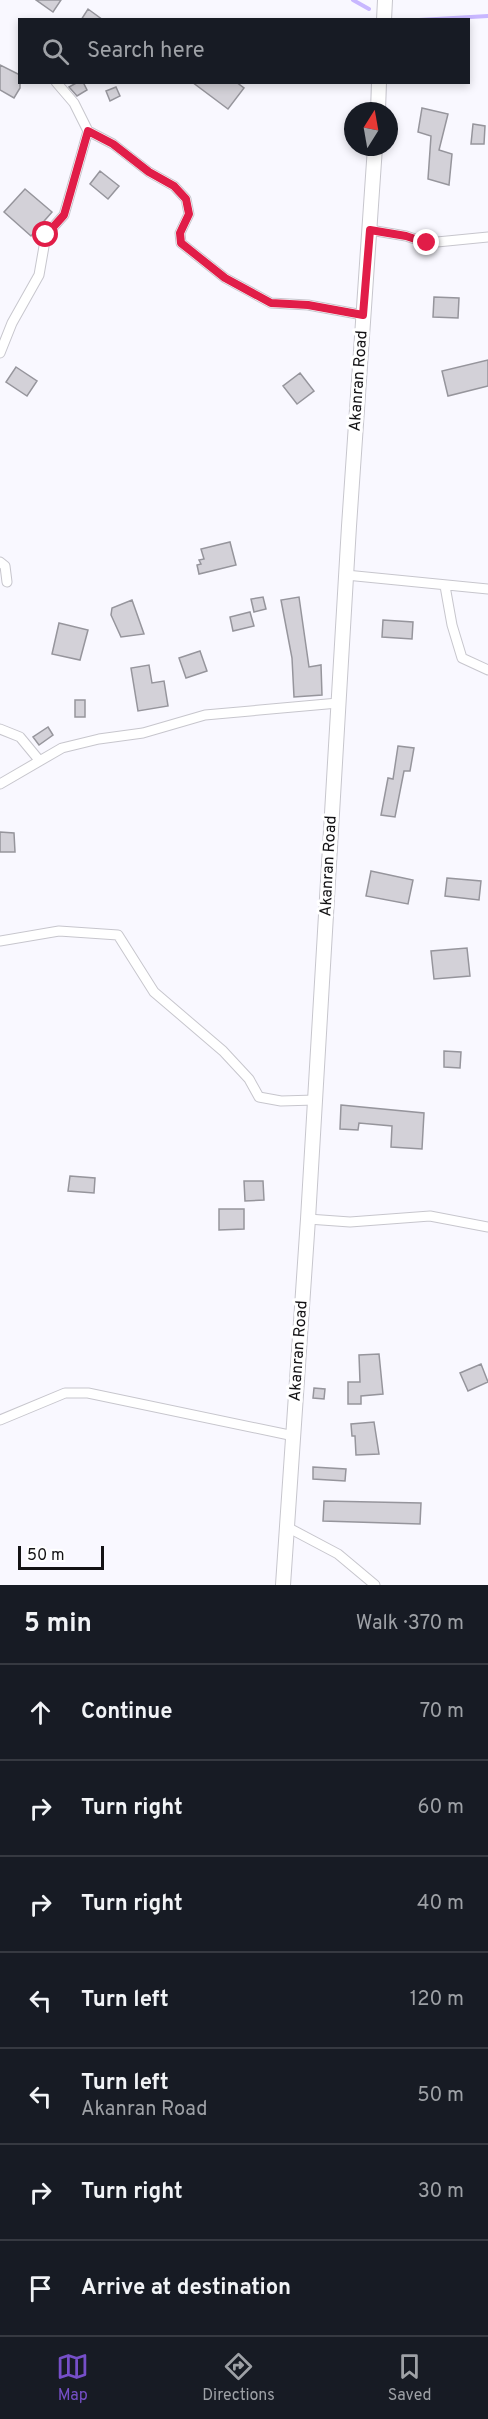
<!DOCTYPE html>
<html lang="en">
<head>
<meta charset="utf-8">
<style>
  :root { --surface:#171b24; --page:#20242c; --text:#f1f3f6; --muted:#9ea1a6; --line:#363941; --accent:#764fc8 }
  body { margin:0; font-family:Overpass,sans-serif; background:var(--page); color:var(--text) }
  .compass { position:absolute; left:344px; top:102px; width:54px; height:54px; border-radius:50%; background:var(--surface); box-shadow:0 3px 9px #0003; rotate:11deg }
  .scale { position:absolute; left:18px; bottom:15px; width:86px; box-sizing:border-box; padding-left:6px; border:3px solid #131214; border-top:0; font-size:16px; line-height:21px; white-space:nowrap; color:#131214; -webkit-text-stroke:4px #fff; paint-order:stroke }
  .stop { position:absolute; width:18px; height:18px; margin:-14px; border:4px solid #e11d48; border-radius:50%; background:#fff }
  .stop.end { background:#e11d48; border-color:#fff; box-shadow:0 2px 6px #0008 }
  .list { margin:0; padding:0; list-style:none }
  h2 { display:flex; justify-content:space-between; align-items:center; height:78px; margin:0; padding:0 24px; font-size:26px }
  h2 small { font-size:20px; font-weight:400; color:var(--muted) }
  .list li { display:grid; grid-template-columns:39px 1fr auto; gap:18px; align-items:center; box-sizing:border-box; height:96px; padding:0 24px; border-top:2px solid var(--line) }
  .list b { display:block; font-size:22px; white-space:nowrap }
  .list p { margin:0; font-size:20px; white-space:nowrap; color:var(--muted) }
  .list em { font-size:20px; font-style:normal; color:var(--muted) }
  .icon { flex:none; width:33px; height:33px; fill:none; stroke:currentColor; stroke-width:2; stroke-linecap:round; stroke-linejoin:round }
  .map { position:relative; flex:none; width:488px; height:1585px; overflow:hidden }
  .search { position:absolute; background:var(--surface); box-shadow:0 3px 9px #0003; left:18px; right:18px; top:18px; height:66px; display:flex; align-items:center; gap:15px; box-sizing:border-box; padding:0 21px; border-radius:0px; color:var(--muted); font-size:22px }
  .sheet { height:750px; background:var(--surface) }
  nav { display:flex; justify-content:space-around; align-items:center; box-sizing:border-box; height:84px; border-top:2px solid var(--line); background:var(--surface); font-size:16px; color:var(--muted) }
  nav a { display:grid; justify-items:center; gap:3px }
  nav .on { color:var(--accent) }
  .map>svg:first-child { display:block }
</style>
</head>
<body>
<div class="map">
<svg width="488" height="1585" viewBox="0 0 488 1585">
  <rect width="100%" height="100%" fill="#f9f8ff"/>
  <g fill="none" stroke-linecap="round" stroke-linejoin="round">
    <path stroke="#c8b7ff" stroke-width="4" d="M353 0 369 9
      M419 20 488 16"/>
  </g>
  <path fill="#d3d1d8" stroke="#96959c" stroke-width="1.5" d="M36 0H61L53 12Z
    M88 9 103 20H81Z
    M0 65 20 75V88L14 98 0 90Z
    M78 82H83L87 90 77 96 69 87Z
    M192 82H236L244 88 228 109Z
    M116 87 120 96 110 101 106 91Z
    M422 108 448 114 439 150 452 154 449 185 428 179 431 136 418 132Z
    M473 124 485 126 484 144H471Z
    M100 171 119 186 108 199 90 184Z
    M25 189 52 212 31 236 4 212Z
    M434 297 459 298 458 318 433 317Z
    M488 360V386L448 396 442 371Z
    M16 367 37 381 27 396 6 382Z
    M300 373 314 391 297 404 283 386Z
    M230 542 236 565 199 574 197 565 201 564 199 560 204 559 201 549Z
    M263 597 266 609 254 612 251 599Z
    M299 597 309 667 321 665 322 695 294 697 292 658 281 600Z
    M132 600 144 634 121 637 111 615 112 608Z
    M250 612 254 626 233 631 230 617Z
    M383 620 413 622 412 639 382 637Z
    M59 623 88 630 80 660 52 654Z
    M200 651 207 671 186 678 179 658Z
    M149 665 152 683 164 681 168 706 138 711 131 668Z
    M75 700H85V717H75Z
    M48 727 53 735 39 745 33 737Z
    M398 746 414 748 410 771H404L395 817 381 815 388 778 393 779Z
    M0 832 14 833 15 852H0Z
    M371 871 413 880 408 904 366 896Z
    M447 878 481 881 479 900 445 896Z
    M467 948 470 976 434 979 431 951Z
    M444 1051 461 1052 460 1068 444 1067Z
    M341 1105 424 1113 422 1149 391 1147 392 1126 359 1123 358 1130 340 1129Z
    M70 1176 95 1178 94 1193 68 1191Z
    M244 1181H263L264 1200 245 1201Z
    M219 1209H244V1229L219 1230Z
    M379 1354 383 1394 361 1396V1404H348V1382H360L359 1355Z
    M481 1364 488 1382 468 1391 460 1373Z
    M314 1388 325 1389 324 1399 313 1398Z
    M374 1422 379 1454 356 1455 355 1436H352L351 1424Z
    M313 1467 346 1469 345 1481 313 1479Z
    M324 1501 421 1503 420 1524 323 1521Z"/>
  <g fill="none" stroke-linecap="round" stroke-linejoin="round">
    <defs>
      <path id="minor" d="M88 131 113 144 149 172 174 186 186 199 189 214 180 233 181 243 225 278 271 303 308 305 363 315
        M370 230 406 236 427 243 488 237
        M0 353 12 323 39 275 46 235 64 215 88 131 74 103 56 82
        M0 562 5 566 7 582
        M346 575 488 589
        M445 586 452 625 462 658 488 670
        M0 729 20 737 39 760
        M0 784 62 748 99 739 143 733 205 715 338 703
        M0 941 59 931 118 935 154 992 223 1051 249 1079 259 1097 281 1101 315 1100
        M308 1219 350 1222 430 1216 488 1227
        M0 1420 65 1393H88L294 1436
        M287 1527 338 1554 375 1585"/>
      <path id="secondary" d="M384 20 385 0
        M378 111 379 82
        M283 1585 308 1219 349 526 375 147"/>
    </defs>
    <use href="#minor" stroke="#c7c6cd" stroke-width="11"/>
    <use href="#secondary" stroke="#c7c6cd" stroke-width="16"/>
    <use href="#minor" stroke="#fff" stroke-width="9"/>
    <use href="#secondary" stroke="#fff" stroke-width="14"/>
  </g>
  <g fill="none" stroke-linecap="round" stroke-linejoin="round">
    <path stroke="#e11d48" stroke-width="8" d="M46 235 64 215 88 131 113 144 149 172 174 186 186 199 189 214 180 233 181 243 225 278 271 303 308 305 363 315 370 230 406 236 427 243"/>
  </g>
  <g text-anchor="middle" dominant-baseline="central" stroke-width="6" stroke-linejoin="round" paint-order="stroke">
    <g font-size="16" fill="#131214" stroke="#fff">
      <text transform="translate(359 381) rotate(-86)">Akanran Road</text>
      <text transform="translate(329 866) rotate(-87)">Akanran Road</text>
      <text transform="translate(299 1351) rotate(-86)">Akanran Road</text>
    </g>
  </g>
</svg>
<svg class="compass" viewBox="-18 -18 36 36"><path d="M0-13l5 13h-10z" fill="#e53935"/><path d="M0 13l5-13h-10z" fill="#9ea1a6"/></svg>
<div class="scale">50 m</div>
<div class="stop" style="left:46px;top:235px"></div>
<div class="stop end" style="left:427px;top:243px"></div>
<div class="search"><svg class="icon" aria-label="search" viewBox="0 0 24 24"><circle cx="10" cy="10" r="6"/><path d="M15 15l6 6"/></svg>Search here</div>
</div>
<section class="sheet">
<h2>5 min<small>Walk · 370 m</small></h2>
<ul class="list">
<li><svg class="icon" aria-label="ahead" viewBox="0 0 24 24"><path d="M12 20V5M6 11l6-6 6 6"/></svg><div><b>Continue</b></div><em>70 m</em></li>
<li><svg class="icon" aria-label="right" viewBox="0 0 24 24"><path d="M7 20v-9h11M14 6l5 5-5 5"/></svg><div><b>Turn right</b></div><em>60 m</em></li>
<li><svg class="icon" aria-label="right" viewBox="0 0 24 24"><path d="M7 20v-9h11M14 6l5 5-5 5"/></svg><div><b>Turn right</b></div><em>40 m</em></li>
<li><svg class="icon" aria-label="left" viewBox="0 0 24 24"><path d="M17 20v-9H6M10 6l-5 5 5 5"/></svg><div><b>Turn left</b></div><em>120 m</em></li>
<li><svg class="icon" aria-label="left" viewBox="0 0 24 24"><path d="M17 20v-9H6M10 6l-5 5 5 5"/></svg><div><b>Turn left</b><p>Akanran Road</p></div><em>50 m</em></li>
<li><svg class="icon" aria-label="right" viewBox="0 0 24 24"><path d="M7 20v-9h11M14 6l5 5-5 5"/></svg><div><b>Turn right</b></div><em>30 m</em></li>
<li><svg class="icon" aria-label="arrive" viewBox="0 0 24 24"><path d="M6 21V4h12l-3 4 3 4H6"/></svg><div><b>Arrive at destination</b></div></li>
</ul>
</section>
<nav>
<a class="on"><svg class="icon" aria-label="map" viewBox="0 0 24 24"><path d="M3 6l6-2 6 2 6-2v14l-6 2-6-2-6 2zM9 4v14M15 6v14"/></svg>Map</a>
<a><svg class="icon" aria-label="directions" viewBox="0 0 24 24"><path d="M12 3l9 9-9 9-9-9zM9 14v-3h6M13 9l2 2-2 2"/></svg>Directions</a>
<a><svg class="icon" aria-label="saved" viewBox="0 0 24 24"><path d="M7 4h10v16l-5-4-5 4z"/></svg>Saved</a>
</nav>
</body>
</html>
